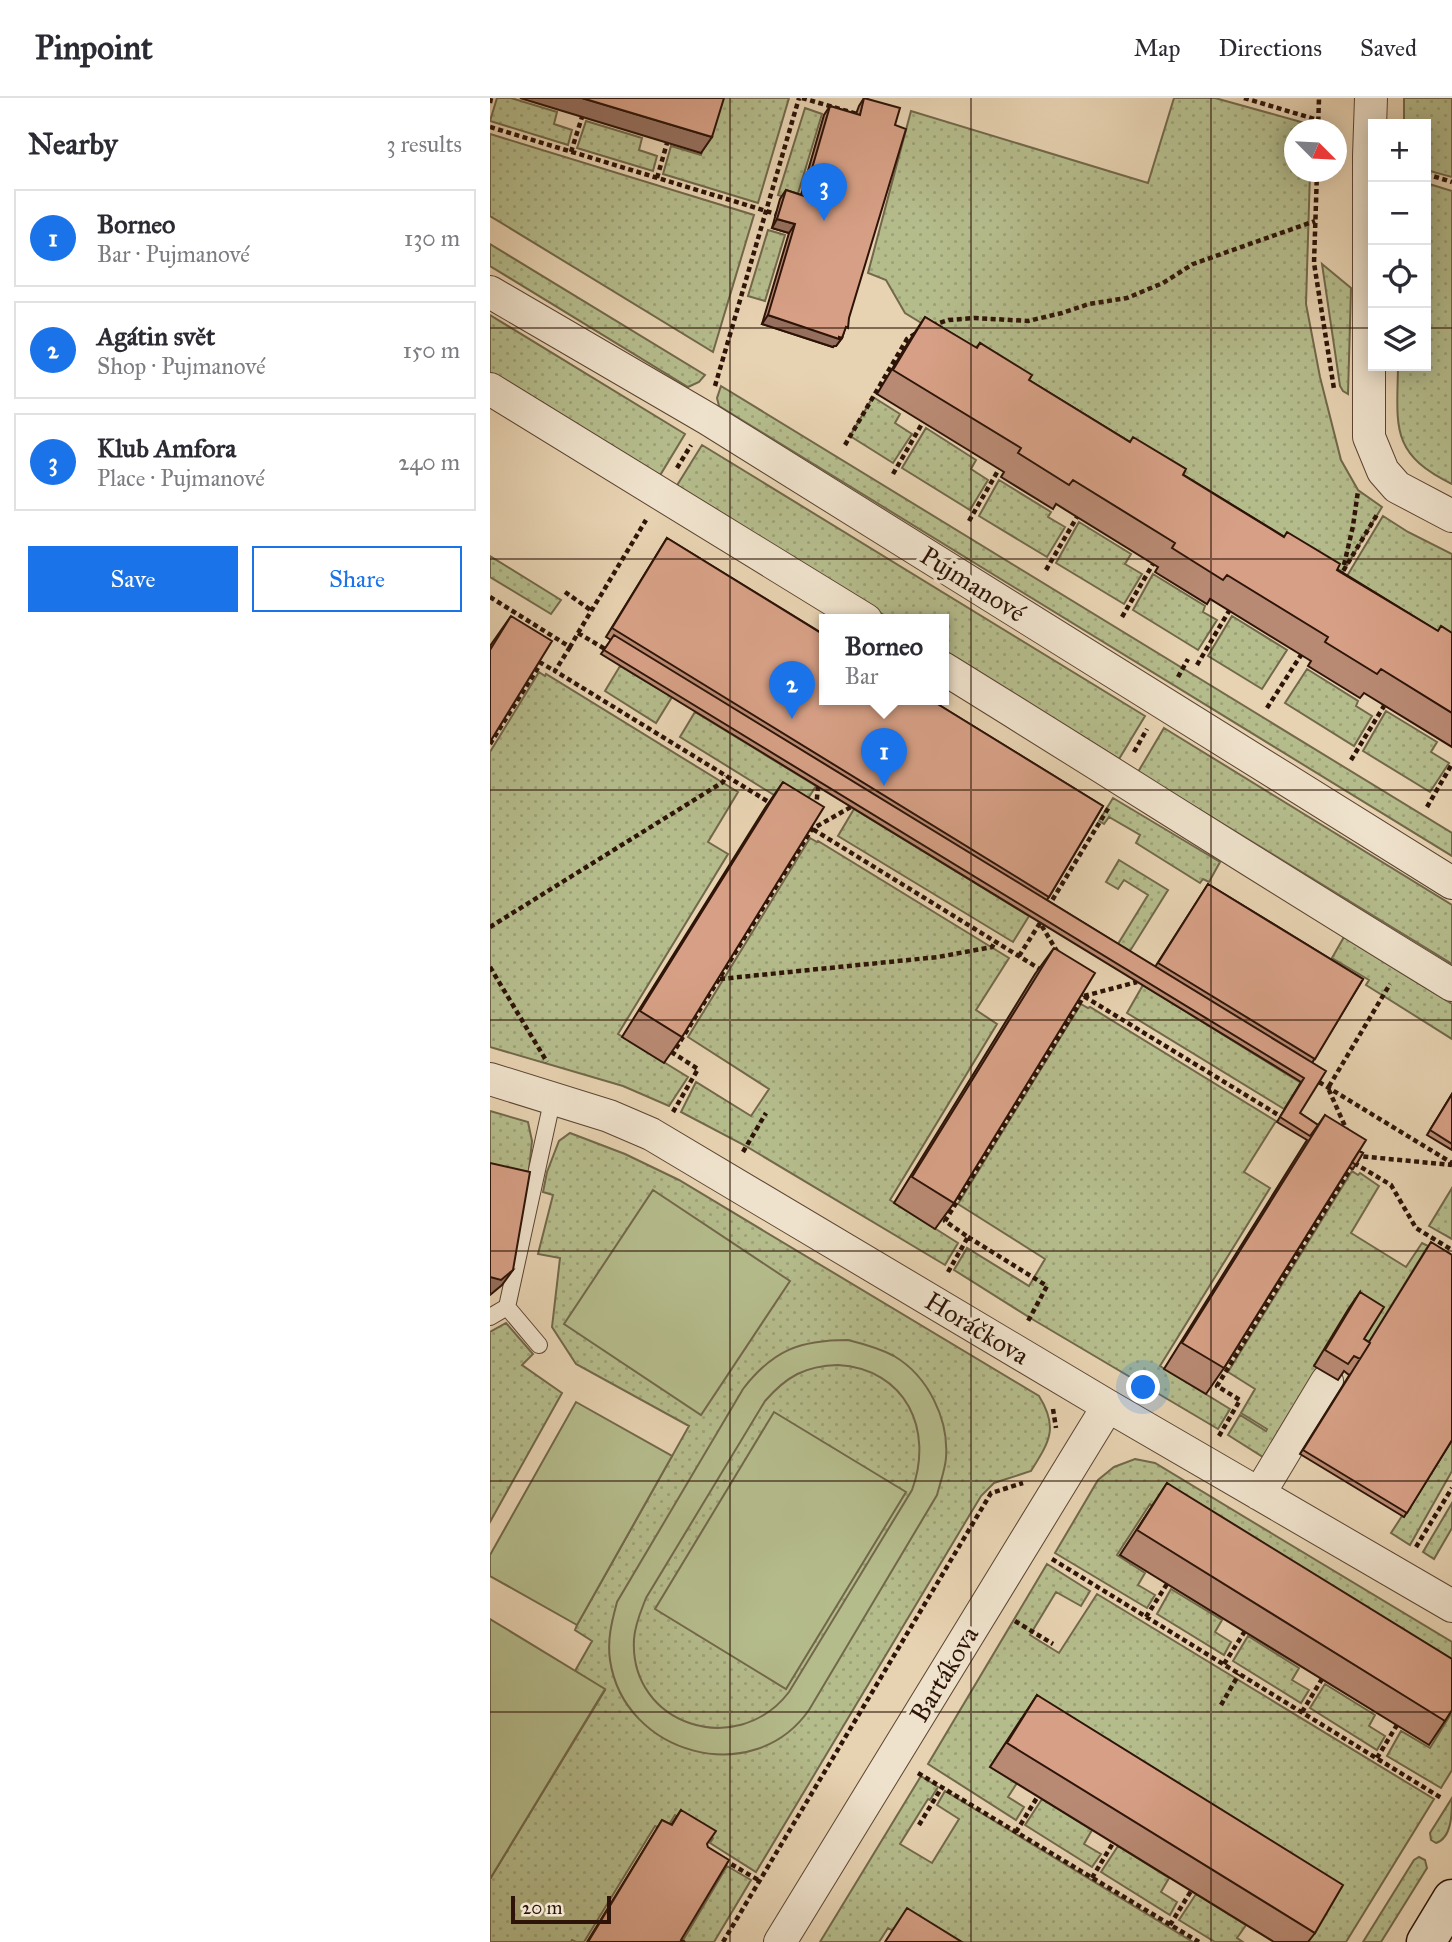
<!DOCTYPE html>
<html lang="en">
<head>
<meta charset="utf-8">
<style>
  :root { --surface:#fff; --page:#f7f7f7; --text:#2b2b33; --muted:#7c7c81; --line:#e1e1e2; --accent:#1a73e8 }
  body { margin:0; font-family:"IM FELL Great Primer",serif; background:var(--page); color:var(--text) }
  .controls { position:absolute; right:21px; top:21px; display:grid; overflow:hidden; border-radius:0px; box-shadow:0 4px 18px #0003 }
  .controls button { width:63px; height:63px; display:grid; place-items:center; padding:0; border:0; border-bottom:2px solid var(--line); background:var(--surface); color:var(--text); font:35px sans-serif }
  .compass { position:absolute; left:794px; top:21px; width:63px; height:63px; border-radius:50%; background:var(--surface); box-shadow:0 4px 18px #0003; rotate:114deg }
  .scale { position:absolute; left:21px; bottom:18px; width:100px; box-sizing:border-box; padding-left:7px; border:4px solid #2e1408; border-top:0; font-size:19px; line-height:24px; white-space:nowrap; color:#2e1408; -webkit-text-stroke:5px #efe2cc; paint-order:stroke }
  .you { position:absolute; left:654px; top:1290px; width:24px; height:24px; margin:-18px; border:5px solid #fff; border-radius:50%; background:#1a73e8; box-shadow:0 0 0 10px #1a73e833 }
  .badge { display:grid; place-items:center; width:46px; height:46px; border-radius:50%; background:var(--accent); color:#fff; font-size:23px; font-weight:700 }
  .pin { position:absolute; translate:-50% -58px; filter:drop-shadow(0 2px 4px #0008) }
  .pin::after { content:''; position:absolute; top:37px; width:24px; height:21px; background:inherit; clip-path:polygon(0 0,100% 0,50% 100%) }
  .popup { position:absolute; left:329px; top:516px; width:130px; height:91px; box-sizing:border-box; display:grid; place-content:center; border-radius:0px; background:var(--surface); filter:drop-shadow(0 2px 5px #0005); font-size:23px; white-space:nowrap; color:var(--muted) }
  .popup b { font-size:26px; color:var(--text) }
  .popup::after { content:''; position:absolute; left:50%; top:100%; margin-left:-14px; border:14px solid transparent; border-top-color:var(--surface) }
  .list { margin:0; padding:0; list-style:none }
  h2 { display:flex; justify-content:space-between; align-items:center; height:91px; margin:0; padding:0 28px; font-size:30px }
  h2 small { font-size:23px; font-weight:400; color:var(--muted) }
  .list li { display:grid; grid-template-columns:46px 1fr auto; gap:21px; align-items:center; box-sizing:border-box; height:98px; margin:0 14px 14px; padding:0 14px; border:2px solid var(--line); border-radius:0px }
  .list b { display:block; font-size:26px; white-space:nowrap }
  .list p { margin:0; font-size:23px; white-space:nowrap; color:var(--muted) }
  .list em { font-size:23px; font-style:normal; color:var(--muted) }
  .actions { display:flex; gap:14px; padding:21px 28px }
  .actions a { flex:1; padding:16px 0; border:2px solid var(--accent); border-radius:0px; text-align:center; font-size:24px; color:var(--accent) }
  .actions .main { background:var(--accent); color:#fff }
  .icon { flex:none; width:38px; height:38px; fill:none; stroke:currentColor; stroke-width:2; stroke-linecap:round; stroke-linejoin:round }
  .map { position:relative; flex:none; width:962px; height:1844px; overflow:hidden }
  header { display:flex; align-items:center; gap:42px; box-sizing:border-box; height:98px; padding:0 35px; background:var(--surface); border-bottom:2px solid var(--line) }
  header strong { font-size:33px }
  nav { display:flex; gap:38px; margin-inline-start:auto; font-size:24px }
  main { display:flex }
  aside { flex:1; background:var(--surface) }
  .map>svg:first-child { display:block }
</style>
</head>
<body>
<header>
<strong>Pinpoint</strong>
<nav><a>Map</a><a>Directions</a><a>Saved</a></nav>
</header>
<main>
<aside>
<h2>Nearby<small>3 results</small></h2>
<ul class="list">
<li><span class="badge">1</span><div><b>Borneo</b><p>Bar · Pujmanové</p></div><em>130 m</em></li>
<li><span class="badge">2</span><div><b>Agátin svět</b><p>Shop · Pujmanové</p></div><em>150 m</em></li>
<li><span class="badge">3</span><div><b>Klub Amfora</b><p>Place · Pujmanové</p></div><em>240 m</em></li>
</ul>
<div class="actions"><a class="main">Save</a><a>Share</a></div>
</aside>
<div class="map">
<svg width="962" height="1844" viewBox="0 0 962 1844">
  <defs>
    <pattern id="grass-dots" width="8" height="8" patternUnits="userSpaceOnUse" patternTransform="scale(1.75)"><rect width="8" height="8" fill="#b5bc8c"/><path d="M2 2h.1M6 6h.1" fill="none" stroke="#9ca177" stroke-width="1.8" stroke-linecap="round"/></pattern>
  </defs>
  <rect width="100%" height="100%" fill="#e7d2b1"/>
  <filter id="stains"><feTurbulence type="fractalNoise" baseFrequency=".00286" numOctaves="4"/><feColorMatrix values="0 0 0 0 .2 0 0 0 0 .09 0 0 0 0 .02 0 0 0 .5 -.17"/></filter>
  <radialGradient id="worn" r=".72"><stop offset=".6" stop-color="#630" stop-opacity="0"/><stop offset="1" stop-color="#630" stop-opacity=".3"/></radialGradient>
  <path fill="url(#grass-dots)" stroke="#72684a" stroke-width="2" d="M7 0H21L67 14 64 26 82 32 78 47 0 23Z
    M213 0H299L268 105 173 76 181 48 211 57 227 4Z
    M684 0H725L822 27V31L804 32V74H820L816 206 830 279 851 362 868 392 892 409 850 479 415 215 396 182 378 175 421 13 658 85Z
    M914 0H962V79L936 72V26H914Z
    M315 10 332 16 306 102 288 97Z
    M96 23 152 40 149 52 167 58 163 73 87 50Z
    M0 36 264 117 223 254 0 118Z
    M936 85 962 93V386C900 356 907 329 908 268H936Z
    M278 132 295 137 275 203 258 198Z
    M0 146 215 277 209 284 198 289 0 168Z
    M832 166 861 190 858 296 853 293 850 288Z
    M0 217 195 336 169 379 0 275Z
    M231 288 962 735V758L229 308 227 300Z
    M383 299 410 316 405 325 422 336 403 365 360 338Z
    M436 330 486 362 481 371 498 382 480 412 412 370Z
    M212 347 655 618 629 661 454 553 453 522H402L186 389Z
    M509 382 561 414 558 419 575 429 557 459 489 418Z
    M893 418 918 434 962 456V565L842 503Z
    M589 424 641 456 635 466 652 476 634 506 566 465Z
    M0 458 71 502 61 516 0 479Z
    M663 476 715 508 713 514 727 522 708 552 643 512Z
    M742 518 797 552 772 591 718 558Z
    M130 568 182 599 166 625 115 593Z
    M817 571 868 603 866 608 882 618 864 648 795 605Z
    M49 574 55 578 56 576 248 694 218 744 238 756 128 936 198 979 179 1008 133 988 0 949V654Z
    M896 613 947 644 941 654 959 665 940 694 873 653Z
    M205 614 326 688 310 713 190 639Z
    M674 630 962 807V866L648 674Z
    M623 700 730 764 719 784 713 781 710 785 646 745 650 737 619 719 614 726 609 723Z
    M364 711 539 818 523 844 348 738Z
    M320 740 327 744 328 743 519 860 486 912 507 926 400 1102 468 1145 455 1167 254 1047 191 1014 206 984 261 1018 279 991 198 939Z
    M629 762 678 792 640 853 628 846 658 797 634 782 628 791 616 784Z
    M854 839 962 906V941L876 887 879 882 842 860Z
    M653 887 811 985 794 1011 637 915Z
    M591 906 598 910 600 909 786 1023 754 1074 780 1090 670 1268 740 1311 728 1331 542 1221 464 1172 477 1150 539 1188 555 1161 468 1106Z
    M0 1013 38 1024 42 1043 37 1091 0 1083Z
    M80 1035 135 1056 189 1082 549 1298C569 1330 559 1344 541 1373L504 1385 491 1398 266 1774 220 1745 223 1740 185 1717 175 1733 165 1728 94 1844H86L82 1842 81 1844H0V1781L115 1592 85 1573 102 1543 85 1532 87 1527 199 1328 86 1266 62 1229 70 1160 48 1156 63 1097 53 1094 57 1074 69 1043Z
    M862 1073 868 1077 870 1075 889 1088 861 1135 916 1169 932 1145 938 1148 869 1260 825 1267 829 1271 773 1359 738 1337 750 1317 776 1333 777 1331 751 1315 765 1291 738 1274Z
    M962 1090V1141L939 1128Z
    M16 1225 43 1256 32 1267 72 1295 0 1424V1234Z
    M962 1341V1373L920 1447 901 1435 912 1418 914 1419Z
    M645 1361 665 1365 962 1544V1593L660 1406 627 1457 655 1475 648 1487 665 1497 657 1510 565 1455 608 1382 624 1369Z
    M962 1405V1430L944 1461 933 1454Z
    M557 1466 600 1493 591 1508 566 1494 540 1537 569 1555 607 1496 944 1701 856 1844H817L531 1621 500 1669 527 1685 518 1699 534 1709 526 1722 438 1666Z
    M681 1491 732 1522 725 1534 741 1544 734 1557 667 1516Z
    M758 1538 809 1570 802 1582 819 1592 811 1605 743 1563Z
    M835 1586 885 1617 879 1628 895 1638 887 1652 820 1610Z
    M962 1614V1672L951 1690 897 1658 911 1633 940 1650Z
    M431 1678 448 1689 440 1702 438 1701 410 1746 442 1765 469 1721 447 1707 455 1693 703 1844H422L398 1830 389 1844H330Z
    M962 1700C962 1715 962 1740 946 1745L941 1742 940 1735Z
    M552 1701 602 1732 594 1746 611 1756 602 1769 535 1727Z
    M628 1748 679 1780 671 1794 687 1804 680 1817 611 1774Z
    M929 1759 935 1762 937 1770 891 1844H873L924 1762Z
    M237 1768 261 1782 224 1844H192Z
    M706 1796 756 1827 747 1840 753 1844H725L689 1822Z"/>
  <path fill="#b5bc8c" stroke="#72684a" stroke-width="2" fill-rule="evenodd" d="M163 1092 300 1183 211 1317 74 1226Z
    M358 1242C374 1246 389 1250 404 1258 438 1278 459 1321 456 1360 455 1372 450 1385 447 1397L319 1612C263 1692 134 1657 120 1562 117 1541 122 1523 127 1504L253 1291C283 1252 310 1242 358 1242ZM348 1267C416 1271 444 1332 422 1392L299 1594C247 1662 139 1627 144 1541 145 1526 151 1513 156 1500L275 1303C297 1278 315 1268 348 1267Z
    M86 1304 182 1358 87 1527 0 1478V1457Z
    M284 1314 416 1394 296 1591 165 1511Z
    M0 1521 115 1591 0 1781Z"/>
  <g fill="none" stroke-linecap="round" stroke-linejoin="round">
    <defs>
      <path id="lane" d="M17 1209 49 1247
        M0 1219 17 1209 63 999"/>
      <path id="street" d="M881 0 879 58V339L893 373 907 389 962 418
        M0 194 218 321 962 785
        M0 291 376 522
        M453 570C623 675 791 783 962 887
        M0 981 119 1018 161 1036 618 1308 962 1508
        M769 1396 837 1283
        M290 1844 618 1308"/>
      <path id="secondary" d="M936 1844 962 1801"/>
    </defs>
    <use href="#lane" stroke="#5c4432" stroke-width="18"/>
    <use href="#street" stroke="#5c4432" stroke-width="34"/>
    <use href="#secondary" stroke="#2e1408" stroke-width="41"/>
    <path stroke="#2e1408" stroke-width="4.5" stroke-dasharray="5 3.5" stroke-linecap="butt" d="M312 0 367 16
      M754 0 828 22
      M0 5 1 0
      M0 29 286 116
      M828 32 829 0
      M81 54 92 19
      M827 74 824 165 844 291
      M936 76 962 84
      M167 80 177 45
      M442 227 459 222 485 220 538 223 572 215 599 206 637 200 673 185 703 166 825 123
      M225 288 309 0
      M355 347 417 241 425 236
      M187 370 201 347
      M403 376 433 324
      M479 423 509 371
      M854 467 863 428 868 393
      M556 472 587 419
      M849 480 888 415
      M75 494 102 513
      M0 499 80 549 88 535 115 551
      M632 519 663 466
      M88 535 156 422
      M80 549 65 573 282 706
      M707 567 739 513
      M688 579 698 561
      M777 610 811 557
      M0 646 51 565 65 573
      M644 654 657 631
      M861 662 894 608
      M937 709 962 666
      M326 710 328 689
      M316 727 553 873
      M558 809 619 709
      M0 829 233 684 236 678
      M529 858 550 825 568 855
      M0 869 57 964
      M230 881 448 859 502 849 505 844
      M587 894 790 1018
      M594 898 647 884
      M829 984 962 1065
      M183 1014 208 971 183 955 322 731 361 709
      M858 1035 838 990 900 886
      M253 1054 276 1015
      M867 1055 868 1058 962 1067
      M864 1065 901 1087 926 1130 962 1152
      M478 1139 557 1188 537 1225
      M458 1174 478 1139 455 1123 594 898
      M563 1311 566 1330
      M729 1338 750 1302 727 1288 861 1070
      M926 1449 962 1390
      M562 1461 953 1701
      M656 1519 677 1486
      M525 1523 563 1546
      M734 1566 755 1533
      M731 1607 749 1576
      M812 1614 832 1581
      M887 1660 907 1627
      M428 1675 709 1844
      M429 1727 452 1689
      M526 1734 548 1698
      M234 1762 270 1783
      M602 1780 623 1745
      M680 1827 701 1793
      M233 1844 501 1395 533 1385"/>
    <use href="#lane" stroke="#efe2cc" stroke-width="16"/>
    <use href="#street" stroke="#efe2cc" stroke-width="32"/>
    <use href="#secondary" stroke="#efe2cc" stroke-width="38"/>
  </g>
  <path fill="#b98a73" stroke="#2e1408" stroke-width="2" d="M374 0 405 27 354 234 352 240 346 248H344L343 249 272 226 299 135 282 130 290 101 296 92 311 97 334 17 340 8 366 16 369 8Z
    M435 219 486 250 490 245 539 282 948 533 962 535V649L874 595 870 600 818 568 821 563 720 501 717 506 665 474 668 469 566 406 563 411 511 379 514 374 387 296 419 243Z
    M177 440 613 708 557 802 665 869 718 786 873 881 822 965 810 1015 828 1027 835 1017 869 1053 873 1055 863 1071 859 1069 734 1270 716 1296 674 1271 817 1042 787 1024 811 984 111 556 121 542 116 539Z
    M21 518 0 644V548Z
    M293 684 192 939 174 965 132 939 275 710Z
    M564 850 464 1105 445 1131 404 1105 545 876Z
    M962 996V1052L937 1037Z
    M870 1194 874 1241 879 1244 962 1342 914 1419 810 1356 860 1276 859 1277 854 1273 848 1282 824 1268 859 1210Z
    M677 1385 955 1623 939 1647 630 1457Z
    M547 1597 825 1835 818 1844H784L500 1669Z
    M191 1712 217 1746 191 1842 195 1844H97L172 1722 181 1727Z"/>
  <path fill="#96705e" stroke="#2e1408" stroke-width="2" d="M30 0H92L222 39 211 55Z
    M287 121 305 126 299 135 282 130Z
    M278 217 349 239 352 240 346 248H344L343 249 272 226Z
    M23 1172 12 1187 0 1197V1179Z"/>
  <path fill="#d7a086" stroke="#2e1408" stroke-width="2" d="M92 0H234L222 39Z
    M374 0 410 10 405 27 416 31 359 220 358 230 356 229 352 240 349 239V241L278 217 305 126 287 121 296 92 314 98 340 8 370 17Z
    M435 219 487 250 490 245 542 277 539 282 640 344 643 339 696 371 693 377 794 439 797 434 850 466 847 472 948 533 951 528 962 535V615L891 571 887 576 835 544 838 539 737 477 733 482 682 450 685 445 583 382 579 387 528 355 531 350 403 272Z
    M177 440 334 537V602H441L613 708 559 799 122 530Z
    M21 518 62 543 0 644V552Z
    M124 537 836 973 810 1015 828 1027 820 1038 790 1019 814 980 114 552Z
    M293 684 334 709 192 939 150 913Z
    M718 786 873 881 825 961 668 865Z
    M564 850 605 875 464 1105 422 1079Z
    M962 996V1046L940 1032Z
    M835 1017 876 1042 734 1270 692 1245Z
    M869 1053 873 1055 866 1067 862 1064Z
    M0 1065 40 1074 23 1172 11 1182 0 1179Z
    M941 1144 962 1157V1342L917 1415 813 1352 880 1245 879 1244Z
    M870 1194 894 1209 874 1241 880 1245 870 1261 864 1258 858 1266 835 1252Z
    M677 1385 962 1561V1612L955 1623 647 1432Z
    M547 1597 853 1787 825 1835 517 1645Z
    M191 1712 226 1733 217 1746 218 1749 239 1762 191 1842 195 1844H98L172 1722 182 1727Z
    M417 1810 472 1844H395Z"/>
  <path fill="none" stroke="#2e1408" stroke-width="2" stroke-opacity="0.55" d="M240 0V1844M481 0V1844M721 0V1844M0 230H883M936 230H962M0 461H962M0 692H962M0 922H962M0 1153H962M0 1383H962M0 1614H962"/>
  <g text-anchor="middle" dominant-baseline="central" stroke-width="7" stroke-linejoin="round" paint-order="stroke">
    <g font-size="26" fill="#2e1408" stroke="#efe2cc">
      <text transform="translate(483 486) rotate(32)">Pujmanové</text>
      <text transform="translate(487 1230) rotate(31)">Horáčkova</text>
      <text transform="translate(454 1576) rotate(-59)">Bartákova</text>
    </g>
  </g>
  <rect width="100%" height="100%" filter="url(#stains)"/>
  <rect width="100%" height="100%" fill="url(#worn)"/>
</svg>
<div class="controls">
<button>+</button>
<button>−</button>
<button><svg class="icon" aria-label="locate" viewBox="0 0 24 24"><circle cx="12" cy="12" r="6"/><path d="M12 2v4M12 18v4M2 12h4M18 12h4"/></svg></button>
<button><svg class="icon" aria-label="layers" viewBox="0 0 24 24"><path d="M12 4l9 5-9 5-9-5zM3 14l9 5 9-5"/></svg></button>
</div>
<svg class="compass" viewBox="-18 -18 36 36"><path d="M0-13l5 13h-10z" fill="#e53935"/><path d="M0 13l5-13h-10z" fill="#7c7c81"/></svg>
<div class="scale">20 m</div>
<div class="you"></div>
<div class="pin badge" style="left:394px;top:688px">1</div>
<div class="popup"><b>Borneo</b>Bar</div>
<div class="pin badge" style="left:302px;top:621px">2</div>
<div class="pin badge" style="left:334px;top:123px">3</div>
</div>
</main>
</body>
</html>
